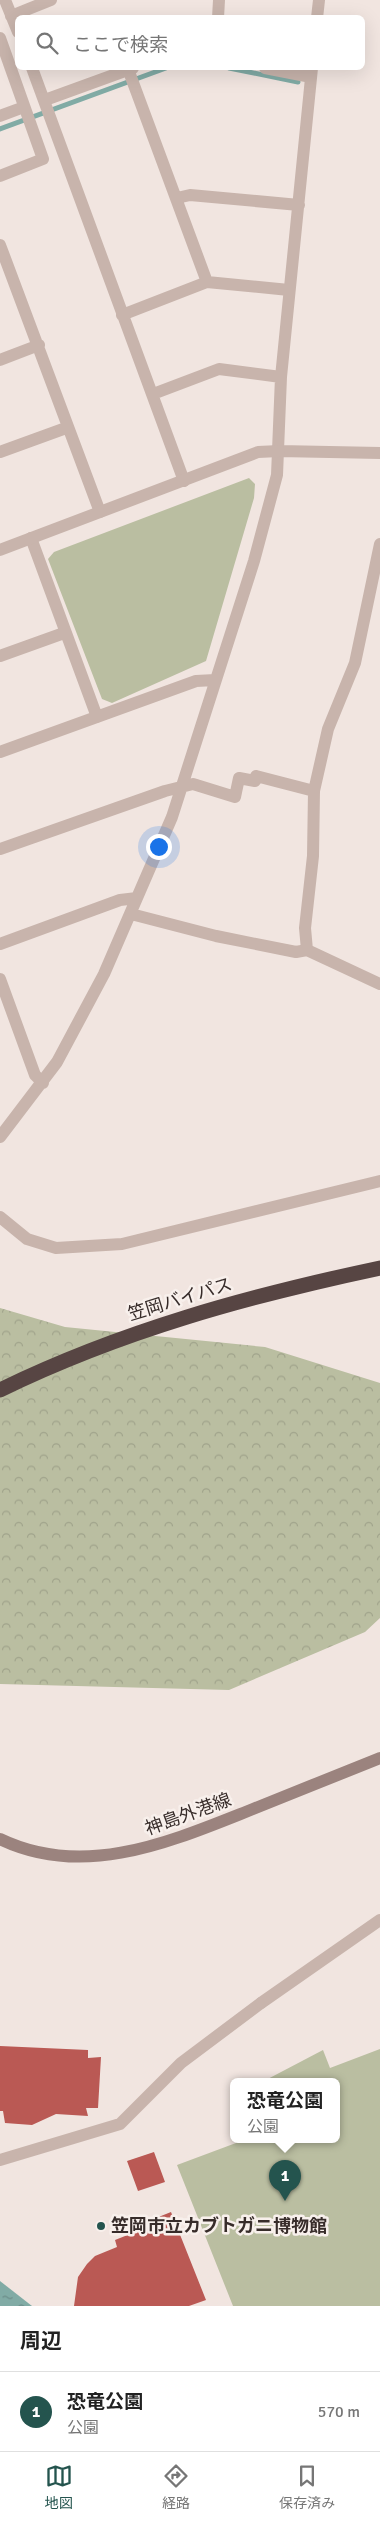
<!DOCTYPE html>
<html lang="ja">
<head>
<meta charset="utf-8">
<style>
  :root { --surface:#fff; --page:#f6f6f6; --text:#222; --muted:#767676; --line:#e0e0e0; --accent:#24544e }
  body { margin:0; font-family:Signika,"Noto Sans JP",sans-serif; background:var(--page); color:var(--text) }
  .you { position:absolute; left:158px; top:846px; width:18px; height:18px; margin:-12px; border:4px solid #fff; border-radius:50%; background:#1a73e8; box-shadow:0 0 0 8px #1a73e833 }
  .badge { display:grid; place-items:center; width:32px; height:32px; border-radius:50%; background:var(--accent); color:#fff; font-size:16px; font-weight:700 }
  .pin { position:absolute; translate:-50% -41px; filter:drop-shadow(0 1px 2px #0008) }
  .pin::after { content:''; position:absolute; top:26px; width:18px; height:15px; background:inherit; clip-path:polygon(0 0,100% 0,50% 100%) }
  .popup { position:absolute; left:230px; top:2078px; width:110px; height:65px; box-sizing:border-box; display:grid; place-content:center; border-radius:8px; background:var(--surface); filter:drop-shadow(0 1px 4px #0005); font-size:16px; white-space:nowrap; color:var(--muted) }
  .popup b { font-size:19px; color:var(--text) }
  .popup::after { content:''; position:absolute; left:50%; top:100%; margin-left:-10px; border:10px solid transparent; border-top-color:var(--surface) }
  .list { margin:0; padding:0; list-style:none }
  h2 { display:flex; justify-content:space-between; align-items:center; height:65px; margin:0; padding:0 20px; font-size:21px }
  h2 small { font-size:16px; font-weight:400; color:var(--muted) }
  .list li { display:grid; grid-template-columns:32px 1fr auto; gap:15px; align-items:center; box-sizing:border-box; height:80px; padding:0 20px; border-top:1px solid var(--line) }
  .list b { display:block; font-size:19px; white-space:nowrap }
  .list p { margin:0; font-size:16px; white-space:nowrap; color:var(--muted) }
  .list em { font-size:16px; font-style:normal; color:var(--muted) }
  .icon { flex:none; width:28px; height:28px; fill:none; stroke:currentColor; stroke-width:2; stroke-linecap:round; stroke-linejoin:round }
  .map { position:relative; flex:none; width:380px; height:2306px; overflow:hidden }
  .search { position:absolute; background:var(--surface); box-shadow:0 5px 20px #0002; left:15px; right:15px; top:15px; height:55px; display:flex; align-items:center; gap:12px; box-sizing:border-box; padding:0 18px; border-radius:8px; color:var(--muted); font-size:19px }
  .sheet { height:145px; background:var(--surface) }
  nav { display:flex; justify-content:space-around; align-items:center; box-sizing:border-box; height:70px; border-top:1px solid var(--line); background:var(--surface); font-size:14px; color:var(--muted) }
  nav a { display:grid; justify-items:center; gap:2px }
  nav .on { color:var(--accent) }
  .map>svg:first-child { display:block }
</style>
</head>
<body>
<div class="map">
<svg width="380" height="2306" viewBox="0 0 380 2306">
  <defs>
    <pattern id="forest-crowns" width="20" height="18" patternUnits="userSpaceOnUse" patternTransform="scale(1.25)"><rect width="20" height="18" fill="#babea1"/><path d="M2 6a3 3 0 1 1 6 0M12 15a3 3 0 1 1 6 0" fill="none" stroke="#a0a38b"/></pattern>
    <pattern id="water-ripples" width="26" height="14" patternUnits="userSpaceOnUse" patternTransform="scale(1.25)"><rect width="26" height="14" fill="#81aba5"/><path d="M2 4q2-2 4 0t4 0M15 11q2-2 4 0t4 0" fill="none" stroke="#6a8b87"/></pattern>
  </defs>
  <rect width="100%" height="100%" fill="#f1e5e0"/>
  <path fill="url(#forest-crowns)" d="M0 1308 65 1327 265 1347 380 1383V1618L365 1632 229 1690 0 1684Z"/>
  <path fill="#babea1" d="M249 478 255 484 254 498 206 661 112 703 102 699 48 559 54 552Z
    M380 2049V2306H233L177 2165 244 2140H336V2082H262L323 2050 330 2068Z"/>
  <path fill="url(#water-ripples)" d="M0 2281 32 2306H0Z"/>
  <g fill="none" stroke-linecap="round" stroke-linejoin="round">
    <path stroke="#81aba5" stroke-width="5" d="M229 68 298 82
      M0 129 166 68"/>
  </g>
  <path fill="#ba5954" d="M0 2046 88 2050V2058L101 2057 98 2108H86L88 2116 56 2114 32 2125 5 2123 3 2111H0Z
    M154 2152 165 2182 138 2191 127 2161Z
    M171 2212 206 2300 189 2306H74L78 2277 87 2264 95 2256 117 2247 115 2240 158 2223 156 2218Z"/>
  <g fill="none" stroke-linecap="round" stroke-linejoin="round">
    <path stroke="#c8b4ac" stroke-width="12" d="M5 0 18 32
      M11 16 51 0
      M218 18 219 0
      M317 18 319 0
      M0 38 43 159 0 176
      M32 68 184 481
      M265 68 311 77
      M128 69 207 282
      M45 100 133 68
      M0 116 24 107
      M177 198 190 195 299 205
      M0 245 100 512
      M122 315 207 282 289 290
      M0 360 39 345
      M153 394 219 369 281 377
      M279 451 380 453
      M0 452 66 428
      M31 538 97 717
      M0 656 64 633
      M0 752 196 681 215 680
      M0 849 165 791 193 784 235 797 239 778 255 781 256 776 314 791
      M131 914 216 936 296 952 307 950 380 984
      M0 944 120 900 137 898
      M307 950 305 928 313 856 314 791 328 729 355 663 380 544
      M0 979 35 1075 43 1083
      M0 1137 57 1062 104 974 172 817 254 561 277 475 281 377 312 68
      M0 2160 120 2124 181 2063 261 2003"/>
    <path stroke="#c8b4ac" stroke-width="12" d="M0 550 258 452 279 451
      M0 1217 27 1239 56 1248 122 1244 380 1181
      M261 2003 380 1920"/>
    <path stroke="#9b837e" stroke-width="12" d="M0 1839C85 1880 172 1841 253 1809 295 1792 338 1775 380 1758"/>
    <path stroke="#574543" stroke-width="15" d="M0 1390C121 1331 248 1296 380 1268"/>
  </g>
  <circle fill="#24544e" stroke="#f8f0ec" stroke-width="2" cx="101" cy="2226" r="5"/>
  <g text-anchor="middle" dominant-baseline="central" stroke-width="5" stroke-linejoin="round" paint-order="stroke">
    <g font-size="18" fill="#372c2a" stroke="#f8f0ec">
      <text transform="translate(180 1299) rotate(-17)">笠岡バイパス</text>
      <text transform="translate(188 1814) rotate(-20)">神島外港線</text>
    </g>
    <g font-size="18" font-weight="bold" fill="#372c2a" stroke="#f8f0ec" text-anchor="start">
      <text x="111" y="2226">笠岡市立カブトガニ博物館</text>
    </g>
  </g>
</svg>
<div class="you"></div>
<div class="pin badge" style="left:285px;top:2201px">1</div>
<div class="popup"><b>恐竜公園</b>公園</div>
<div class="search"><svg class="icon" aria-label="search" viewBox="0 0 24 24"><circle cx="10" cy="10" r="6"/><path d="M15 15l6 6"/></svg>ここで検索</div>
</div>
<section class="sheet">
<h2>周辺<small></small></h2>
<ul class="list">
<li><span class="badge">1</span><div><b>恐竜公園</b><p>公園</p></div><em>570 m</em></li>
</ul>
</section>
<nav>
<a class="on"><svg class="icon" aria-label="map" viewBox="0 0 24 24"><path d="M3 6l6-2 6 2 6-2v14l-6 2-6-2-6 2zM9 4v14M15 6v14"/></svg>地図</a>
<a><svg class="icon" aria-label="directions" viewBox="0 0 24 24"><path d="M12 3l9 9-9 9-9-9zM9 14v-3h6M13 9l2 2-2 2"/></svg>経路</a>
<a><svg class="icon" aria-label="saved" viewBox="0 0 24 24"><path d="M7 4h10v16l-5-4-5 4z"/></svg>保存済み</a>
</nav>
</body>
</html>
